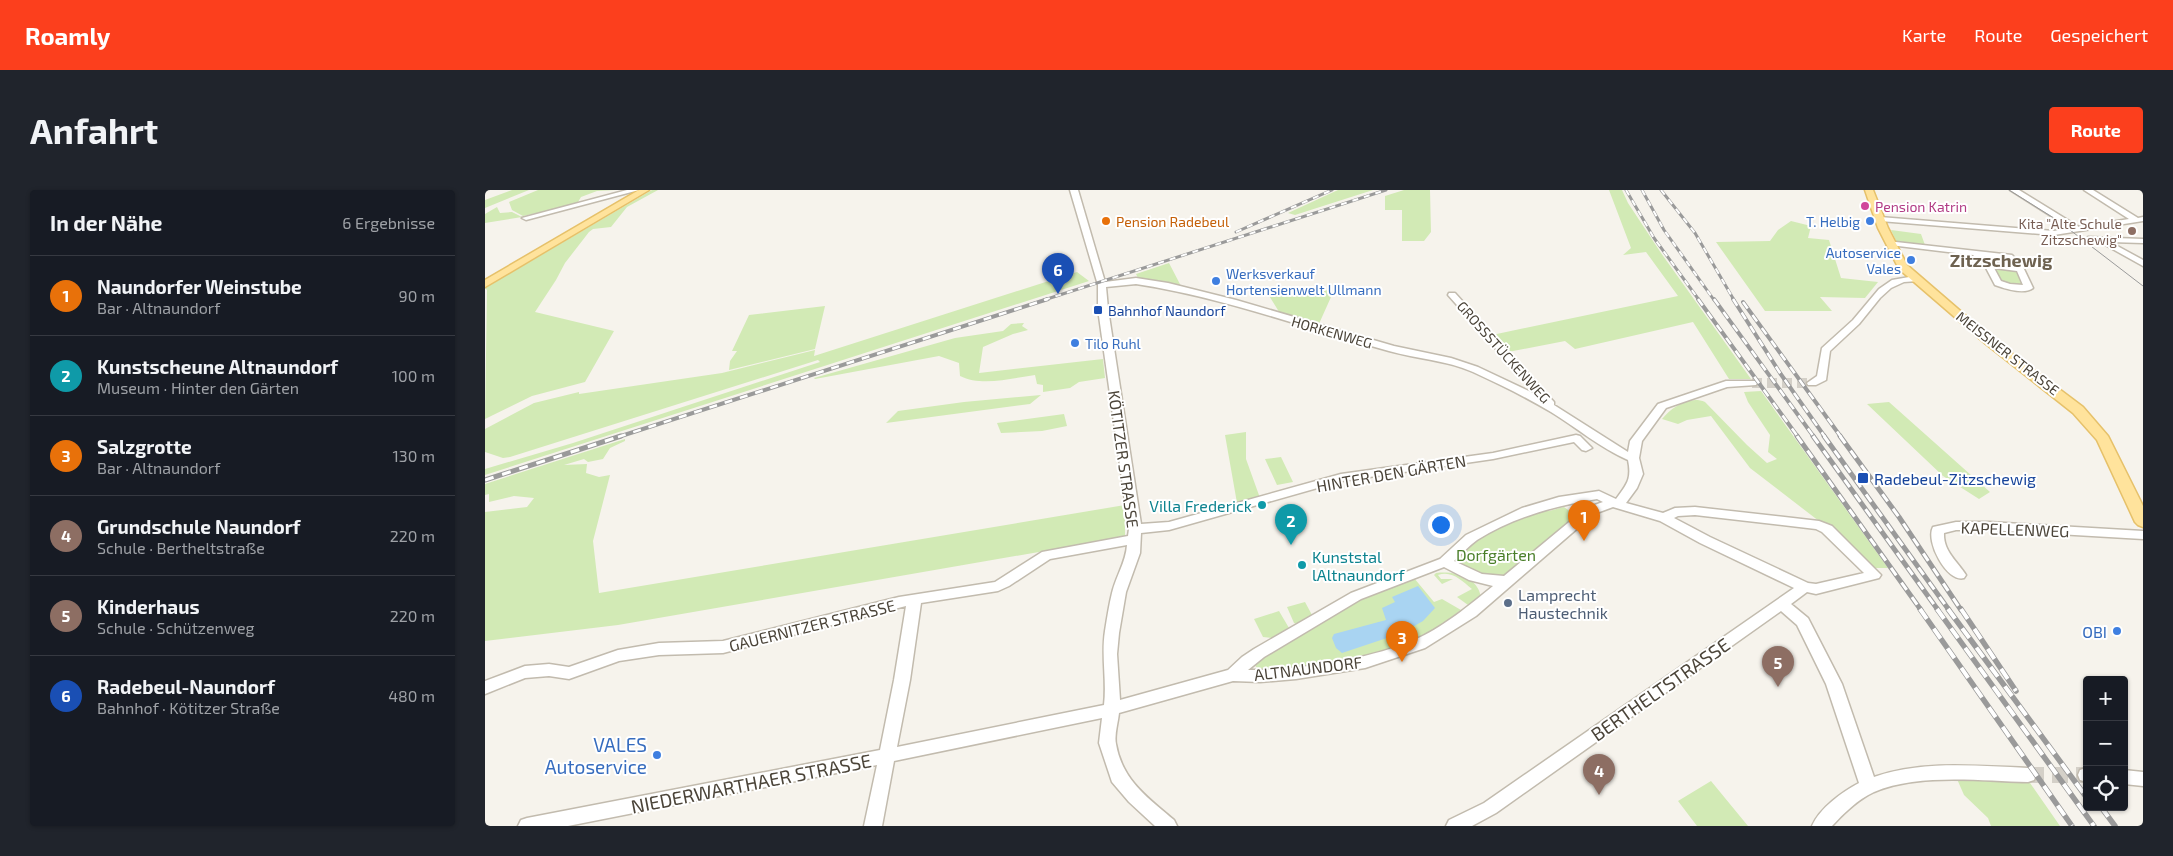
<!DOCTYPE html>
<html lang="de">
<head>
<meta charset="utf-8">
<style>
  :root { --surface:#171b24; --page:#20242c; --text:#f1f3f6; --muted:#9ea1a6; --line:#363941; --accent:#fc3f1d }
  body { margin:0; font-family:"Exo 2",sans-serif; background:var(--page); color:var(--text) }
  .controls { position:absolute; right:15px; bottom:15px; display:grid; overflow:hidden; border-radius:5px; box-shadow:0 1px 4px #0004 }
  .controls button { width:45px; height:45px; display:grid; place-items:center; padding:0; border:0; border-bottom:1px solid var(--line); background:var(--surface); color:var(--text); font:25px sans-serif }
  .you { position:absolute; left:955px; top:334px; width:18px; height:18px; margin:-12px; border:4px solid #fff; border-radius:50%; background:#1a73e8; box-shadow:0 0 0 8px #1a73e833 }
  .badge { display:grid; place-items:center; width:32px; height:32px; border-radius:50%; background:var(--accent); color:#fff; font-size:16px; font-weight:700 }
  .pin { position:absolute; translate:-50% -41px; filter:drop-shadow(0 1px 2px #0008) }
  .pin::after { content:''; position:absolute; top:26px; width:18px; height:15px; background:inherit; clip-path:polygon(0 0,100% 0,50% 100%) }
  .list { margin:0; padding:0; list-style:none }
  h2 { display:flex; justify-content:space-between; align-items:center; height:65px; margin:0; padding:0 20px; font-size:21px }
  h2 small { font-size:16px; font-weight:400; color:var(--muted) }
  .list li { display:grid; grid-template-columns:32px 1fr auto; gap:15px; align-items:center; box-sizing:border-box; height:80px; padding:0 20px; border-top:1px solid var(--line) }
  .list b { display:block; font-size:19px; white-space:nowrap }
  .list p { margin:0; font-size:16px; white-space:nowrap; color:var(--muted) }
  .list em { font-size:16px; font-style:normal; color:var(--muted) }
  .icon { flex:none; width:28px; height:28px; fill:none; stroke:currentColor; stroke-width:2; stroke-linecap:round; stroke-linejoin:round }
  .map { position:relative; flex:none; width:1658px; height:636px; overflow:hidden; border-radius:5px }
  header { display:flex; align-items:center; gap:30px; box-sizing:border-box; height:70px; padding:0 25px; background:var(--accent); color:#fff }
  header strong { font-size:24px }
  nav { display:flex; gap:28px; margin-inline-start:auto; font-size:18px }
  .intro { display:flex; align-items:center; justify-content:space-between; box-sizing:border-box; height:120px; padding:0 30px }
  h1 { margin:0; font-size:35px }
  .button { padding:12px 22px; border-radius:5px; background:var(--accent); color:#fff; font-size:18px; font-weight:700 }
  main { display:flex; gap:30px; padding:0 30px }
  aside { flex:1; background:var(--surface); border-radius:5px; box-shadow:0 1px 4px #0004 }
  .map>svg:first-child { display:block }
</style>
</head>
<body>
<header>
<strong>Roamly</strong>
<nav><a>Karte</a><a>Route</a><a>Gespeichert</a></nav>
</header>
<div class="intro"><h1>Anfahrt</h1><a class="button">Route</a></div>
<main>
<aside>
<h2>In der Nähe<small>6 Ergebnisse</small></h2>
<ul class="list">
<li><span class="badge" style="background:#e8710a">1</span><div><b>Naundorfer Weinstube</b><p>Bar · Altnaundorf</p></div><em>90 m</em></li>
<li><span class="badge" style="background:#0f9aa8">2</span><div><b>Kunstscheune Altnaundorf</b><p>Museum · Hinter den Gärten</p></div><em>100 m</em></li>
<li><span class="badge" style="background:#e8710a">3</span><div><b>Salzgrotte</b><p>Bar · Altnaundorf</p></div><em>130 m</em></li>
<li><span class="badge" style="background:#8d6e63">4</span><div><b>Grundschule Naundorf</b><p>Schule · Bertheltstraße</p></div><em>220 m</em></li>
<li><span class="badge" style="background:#8d6e63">5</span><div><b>Kinderhaus</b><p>Schule · Schützenweg</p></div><em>220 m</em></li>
<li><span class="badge" style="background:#1a4fb4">6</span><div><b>Radebeul-Naundorf</b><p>Bahnhof · Kötitzer Straße</p></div><em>480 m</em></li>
</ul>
</aside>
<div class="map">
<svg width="1658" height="636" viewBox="0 0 1658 636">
  <rect width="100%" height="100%" fill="#f6f3ec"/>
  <path fill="#d2eab5" d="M27 0H44L0 18V10Z
    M53 0H131L112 1 96 7 93 12 83 16 38 26 27 20 24 12Z
    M167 0H173L142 17 126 37 108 39 104 42 80 73 71 90 50 122 129 141 100 192 47 206 0 229 2 100 0 98Z
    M853 0H888L810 25 803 23Z
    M919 0H945L946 42 939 51H917V20H900V6Z
    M1124 0H1137L1143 13 1176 63 1266 189H1244L1208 132 1090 159 1080 151 1023 162 1007 145 1193 106 1161 62 1138 65 1146 58Z
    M12 17 15 23 27 22 37 27 0 33V24Z
    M1306 31 1326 36 1323 48 1344 50 1356 88 1393 92 1380 108 1335 107 1347 121H1280L1231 52 1285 51 1293 40Z
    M1406 40 1436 44 1440 55 1411 51Z
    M684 73 697 98 654 90 651 84Z
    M1508 77 1531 80 1541 97 1516 93Z
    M592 82 604 91 0 285V279L88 253 335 172 333 170 25 267 18 268 0 262V239L49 213 94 202V204L237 183 330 160 329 166Z
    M845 100 846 107 833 136 796 125 783 104Z
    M340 116 330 159 244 180 245 171 252 161H247L264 125Z
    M539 133 537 136 543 140 528 144 498 157 494 183 618 169 620 188 594 192 585 198 558 202V195L552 194 550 185C527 188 497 197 475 186L474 173 454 166 330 189 329 188 470 148 518 141 526 134Z
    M1276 201 1403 378H1389L1343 338 1265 278 1226 226 1202 230 1193 234 1177 229C1186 218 1204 205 1220 212L1262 255 1282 273 1292 269 1283 262 1285 245 1263 212 1259 202Z
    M556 205 545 214 401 233 413 221 479 212Z
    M1404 212 1505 302 1494 309 1458 286 1382 214Z
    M579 224 582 236 557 241 516 243 512 233Z
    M761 242V269L775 308 752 313 740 245Z
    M140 249V251L125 258 118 269 103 272 99 269 79 275 102 274 101 283 114 287 125 285 108 351 114 403 640 315V347L133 435 0 451V322L42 317 49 308 29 306 4 312V304L0 305V294Z
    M796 267 808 292 792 295 780 269Z
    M1079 317 1086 322 1087 327 1081 334 1017 389 982 381 973 370C983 345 1036 327 1060 318L1064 321Z
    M951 383C970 381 992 386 996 407L983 415 972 407 987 399C977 391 967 380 953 385L956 389H968L957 394 949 385Z
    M929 388 949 412 957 409 976 420C966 427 956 437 946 443 915 460 803 490 771 477L769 472 866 414Z
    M820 412 827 425 812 434 809 433 802 417Z
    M794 421 804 438 787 448 778 447 769 429Z
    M1472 589 1543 590 1575 636H1506L1503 628 1479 605Z
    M1226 591 1263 636H1212L1193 611Z"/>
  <path fill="#a9d4f2" d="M933 396 950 418 938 431 917 443 857 463 851 458 847 448 849 444 901 430 897 418 910 412 907 407Z"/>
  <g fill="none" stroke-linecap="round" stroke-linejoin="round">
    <path stroke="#d4d0c8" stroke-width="10" stroke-dasharray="10 5" stroke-linecap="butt" d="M1267 193H1327"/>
    <path stroke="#d4d0c8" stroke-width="16" stroke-dasharray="16 8" stroke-linecap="butt" d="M1543 585H1601"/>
    <defs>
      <path id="minor" d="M142 0H154L41 30 37 28Z
        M585 0H593L620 92 651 88 683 93 751 110 909 156 966 168 993 177 1052 205 963 105 964 103H970L1069 212V215L1143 262 1145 251 1173 214 1241 191H1271L1272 193 1271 195 1242 197 1181 218 1157 251 1154 268 1158 284 1152 298 1141 313 1178 323 1190 318 1210 317 1334 331 1347 336 1396 385 1394 388 1331 404 1322 402 1306 414 1323 428 1357 494 1389 587C1437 570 1493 576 1543 578L1549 580 1551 585 1549 590 1543 592C1496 591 1433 583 1389 602 1372 610 1359 623 1347 636H1327C1335 618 1357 602 1374 593L1341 494 1312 435 1296 421 1011 623 987 636H961L964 630 999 613 1309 398 1215 353 1175 331 1128 317 1109 324 991 426 940 458 880 478 811 489 775 492 748 491 634 523C633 533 629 545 631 554 637 590 663 608 689 630L692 636H670L644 612 627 592 614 553 617 528 409 571 397 636H379L392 575 83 636H33L36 630 42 628 395 560 409 490 421 416 238 463 174 465 134 471 84 489 64 486 40 488 0 504V491L40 476 64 474 84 477 133 460 174 453 238 451 414 407 510 392 557 362 643 346 644 339 613 119V95ZM651 94C737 107 819 138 904 161 932 169 961 170 988 182 1014 194 1041 207 1066 222 1091 237 1115 258 1143 270 1147 289 1142 294 1131 309L1114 301 1074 307 1037 318 981 345 955 369 866 403 769 459 757 467 743 480 635 510 632 464 634 443 641 402 655 363 656 343 684 340 857 291 1008 269 1089 252 1097 260 1101 261 1107 258 1095 246 1091 245 1008 263 856 284 684 332 656 334 623 119 621 97ZM1112 309 1118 312 1101 318 1019 386 997 384 969 371C976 364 984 356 992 350 1029 327 1069 316 1112 309ZM1210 325 1331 339 1337 342 1379 383 1331 394 1323 393 1225 347 1189 328 1193 326ZM642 355C641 372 631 386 627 403 624 415 622 428 620 441 616 466 622 490 619 515L412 557 425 490 436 413 513 401 524 396 565 369ZM959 377 984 390 1008 396C986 414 956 439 929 450 886 469 810 481 763 480L779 467 876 409Z
        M1525 0H1534L1594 37 1644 29 1599 0H1608L1653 28 1658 27V31L1569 45 1395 31 1391 29 1395 27 1569 41 1585 38Z
        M1603 47 1658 49V53L1625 52 1658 70V76L1615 52 1603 51Z
        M1402 51 1527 65 1538 77 1548 98C1539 105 1521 99 1510 95L1500 76 1488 65 1405 55H1402ZM1499 66 1521 69 1528 76 1506 73ZM1509 78 1532 81 1538 95 1525 94 1516 91Z
        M1430 86 1434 89 1433 91 1419 92 1406 98 1395 108 1374 134 1345 161 1341 190 1331 195H1323L1322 193 1332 186 1337 158 1368 130 1394 99 1407 90Z
        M1471 332H1504L1658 341V349L1504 340H1471L1459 343C1458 361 1472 371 1481 385L1479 388C1462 393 1440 351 1448 337Z
        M1601 578H1602V592L1595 590 1593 585 1595 580Z
        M1639 580 1658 582V596L1639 594Z"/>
      <path id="major" d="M154 0H164L0 97V90Z
        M1380 0H1388L1403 38 1422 75 1509 150 1598 217 1623 246 1658 316V337L1653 335 1650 332 1612 250 1588 223 1501 154 1414 79 1393 38Z"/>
    </defs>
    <use href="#minor" stroke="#c2bbae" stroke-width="3"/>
    <use href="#major" stroke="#e6c16a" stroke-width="3"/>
    <use href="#minor" fill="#fff" fill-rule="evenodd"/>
    <use href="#major" fill="#ffe39c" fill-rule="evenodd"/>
    <path stroke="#9a9a9a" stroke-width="1" d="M1524 0 1572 30 1658 96"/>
    <defs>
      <path id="rail-far3" d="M1141 0 1169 48 1214 110
        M1157 0 1179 40 1229 110
        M1176 0 1210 43 1249 110
        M751 42 847 0
        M559 110 901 0"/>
      <path id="rail-far2" d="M1213 109 1313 247
        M1229 109 1329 247
        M1248 109 1295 183 1340 247
        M1258 112 1356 247
        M133 247 563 109"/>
      <path id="rail-far1" d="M1312 246 1436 420
        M1328 246 1453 420
        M1339 246 1464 420
        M1355 246 1414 327 1476 420
        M0 290 136 246"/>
      <path id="rail" d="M1435 419 1587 636
        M1452 419 1609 636
        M1463 419 1602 608
        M1476 419 1531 501
        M1616 617 1630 636"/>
    </defs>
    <use href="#rail-far3" stroke="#9a9a9a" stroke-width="3"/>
    <use href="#rail-far2" stroke="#9a9a9a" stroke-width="4"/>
    <use href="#rail-far1" stroke="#9a9a9a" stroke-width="5"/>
    <use href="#rail" stroke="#9a9a9a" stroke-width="5.5"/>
    <use href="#rail-far3" stroke="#fff" stroke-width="2" stroke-dasharray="6" stroke-linecap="butt"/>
    <use href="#rail-far2" stroke="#fff" stroke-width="2.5" stroke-dasharray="8" stroke-linecap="butt"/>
    <use href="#rail-far1" stroke="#fff" stroke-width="3" stroke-dasharray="9" stroke-linecap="butt"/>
    <use href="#rail" stroke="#fff" stroke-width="4" stroke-dasharray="12" stroke-linecap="butt"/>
  </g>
  <circle fill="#d1479c" stroke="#fff" stroke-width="2" cx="1380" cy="16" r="5"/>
  <circle fill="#e8710a" stroke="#fff" stroke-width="2" cx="621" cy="31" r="5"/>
  <g fill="#3f7fe0" stroke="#fff" stroke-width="2">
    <circle cx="1385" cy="31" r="5"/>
    <circle cx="1426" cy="70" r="5"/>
    <circle cx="731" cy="91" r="5"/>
    <circle cx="590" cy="153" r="5"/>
    <circle cx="1632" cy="441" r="5"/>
    <circle cx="172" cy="565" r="5"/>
  </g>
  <circle fill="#8d6e63" stroke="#fff" stroke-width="2" cx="1647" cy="41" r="5"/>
  <g fill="#1a4fb4" stroke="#fff" stroke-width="2">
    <rect x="608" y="115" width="10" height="10" rx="2.5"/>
    <rect x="1372" y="282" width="12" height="12" rx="2.5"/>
  </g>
  <g fill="#0f9aa8" stroke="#fff" stroke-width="2">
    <circle cx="777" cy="315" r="5"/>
    <circle cx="817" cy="375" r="5"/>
  </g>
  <circle fill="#5c6f8a" stroke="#fff" stroke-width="2" cx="1023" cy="413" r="5"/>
  <g text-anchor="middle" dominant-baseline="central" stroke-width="4" stroke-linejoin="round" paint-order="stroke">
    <g font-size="14" fill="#b23c85" stroke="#fff" text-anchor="start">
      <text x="1390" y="16">Pension Katrin</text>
    </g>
    <g font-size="14" fill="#c56008" stroke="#fff" text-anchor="start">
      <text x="631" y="31">Pension Radebeul</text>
    </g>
    <g font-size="14" fill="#366cbe" stroke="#fff" text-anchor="end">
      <text x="1375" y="31">T. Helbig</text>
      <text x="1416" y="62">Autoservice<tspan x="1416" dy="16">Vales</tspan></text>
      <text x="741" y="83" text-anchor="start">Werksverkauf<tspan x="741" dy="16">Hortensienwelt Ullmann</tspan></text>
      <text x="600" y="153" text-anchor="start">Tilo Ruhl</text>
    </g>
    <g font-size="14" fill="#785e54" stroke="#fff" text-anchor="end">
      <text x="1637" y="33">Kita "Alte Schule<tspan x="1637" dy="16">Zitzschewig"</tspan></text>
    </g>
    <g font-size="14" fill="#164399" stroke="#fff" text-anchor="start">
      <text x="623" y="120">Bahnhof Naundorf</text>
    </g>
    <g font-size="14" fill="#4b4439" stroke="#fff">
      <text transform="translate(847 142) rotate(16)">HORKENWEG</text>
      <text transform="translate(1019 162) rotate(48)">GROSSSTÜCKENWEG</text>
      <text transform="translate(1523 163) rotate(38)">MEISSNER STRASSE</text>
    </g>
    <g font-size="16" fill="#4b4439" stroke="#fff">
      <text transform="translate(639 269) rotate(82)">KÖTITZER STRASSE</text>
      <text transform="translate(906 283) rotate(-10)">HINTER DEN GÄRTEN</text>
      <text transform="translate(1530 339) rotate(2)">KAPELLENWEG</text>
      <text transform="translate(327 435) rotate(-14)">GAUERNITZER STRASSE</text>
      <text transform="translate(823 478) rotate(-7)">ALTNAUNDORF</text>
    </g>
    <g font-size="16" fill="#164399" stroke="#fff" text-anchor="start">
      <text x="1389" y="288">Radebeul-Zitzschewig</text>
    </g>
    <g font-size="16" fill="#0d838f" stroke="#fff" text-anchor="end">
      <text x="767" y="315">Villa Frederick</text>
      <text x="827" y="366" text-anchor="start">Kunststal<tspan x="827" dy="18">lAltnaundorf</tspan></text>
    </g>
    <g font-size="16" fill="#4a7f2a" stroke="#fff">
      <text x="1011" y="364">Dorfgärten</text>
    </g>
    <g font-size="16" fill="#4e5e75" stroke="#fff" text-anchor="start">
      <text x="1033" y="404">Lamprecht<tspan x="1033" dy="18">Haustechnik</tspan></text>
    </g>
    <g font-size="16" fill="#366cbe" stroke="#fff" text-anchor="end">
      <text x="1622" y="441">OBI</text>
    </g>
    <g font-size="18" font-weight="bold" fill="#6e6250" stroke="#fff">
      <text x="1516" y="70">Zitzschewig</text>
    </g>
    <g font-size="19" fill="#4b4439" stroke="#fff">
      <text transform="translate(1175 499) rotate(-35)">BERTHELTSTRASSE</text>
      <text transform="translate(266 593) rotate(-11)">NIEDERWARTHAER STRASSE</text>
    </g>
    <g font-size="19" fill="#366cbe" stroke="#fff" text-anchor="end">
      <text x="162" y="554">VALES<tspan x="162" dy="22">Autoservice</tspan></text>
    </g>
  </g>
</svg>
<div class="controls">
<button>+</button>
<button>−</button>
<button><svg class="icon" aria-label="locate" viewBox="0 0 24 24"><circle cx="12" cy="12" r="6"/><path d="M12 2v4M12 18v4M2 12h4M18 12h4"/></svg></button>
</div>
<div class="you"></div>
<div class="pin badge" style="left:1099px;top:351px;background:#e8710a">1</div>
<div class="pin badge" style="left:806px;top:355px;background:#0f9aa8">2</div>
<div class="pin badge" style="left:917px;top:472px;background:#e8710a">3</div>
<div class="pin badge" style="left:1114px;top:605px;background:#8d6e63">4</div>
<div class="pin badge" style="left:1293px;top:497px;background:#8d6e63">5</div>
<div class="pin badge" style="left:573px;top:104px;background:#1a4fb4">6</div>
</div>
</main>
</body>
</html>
